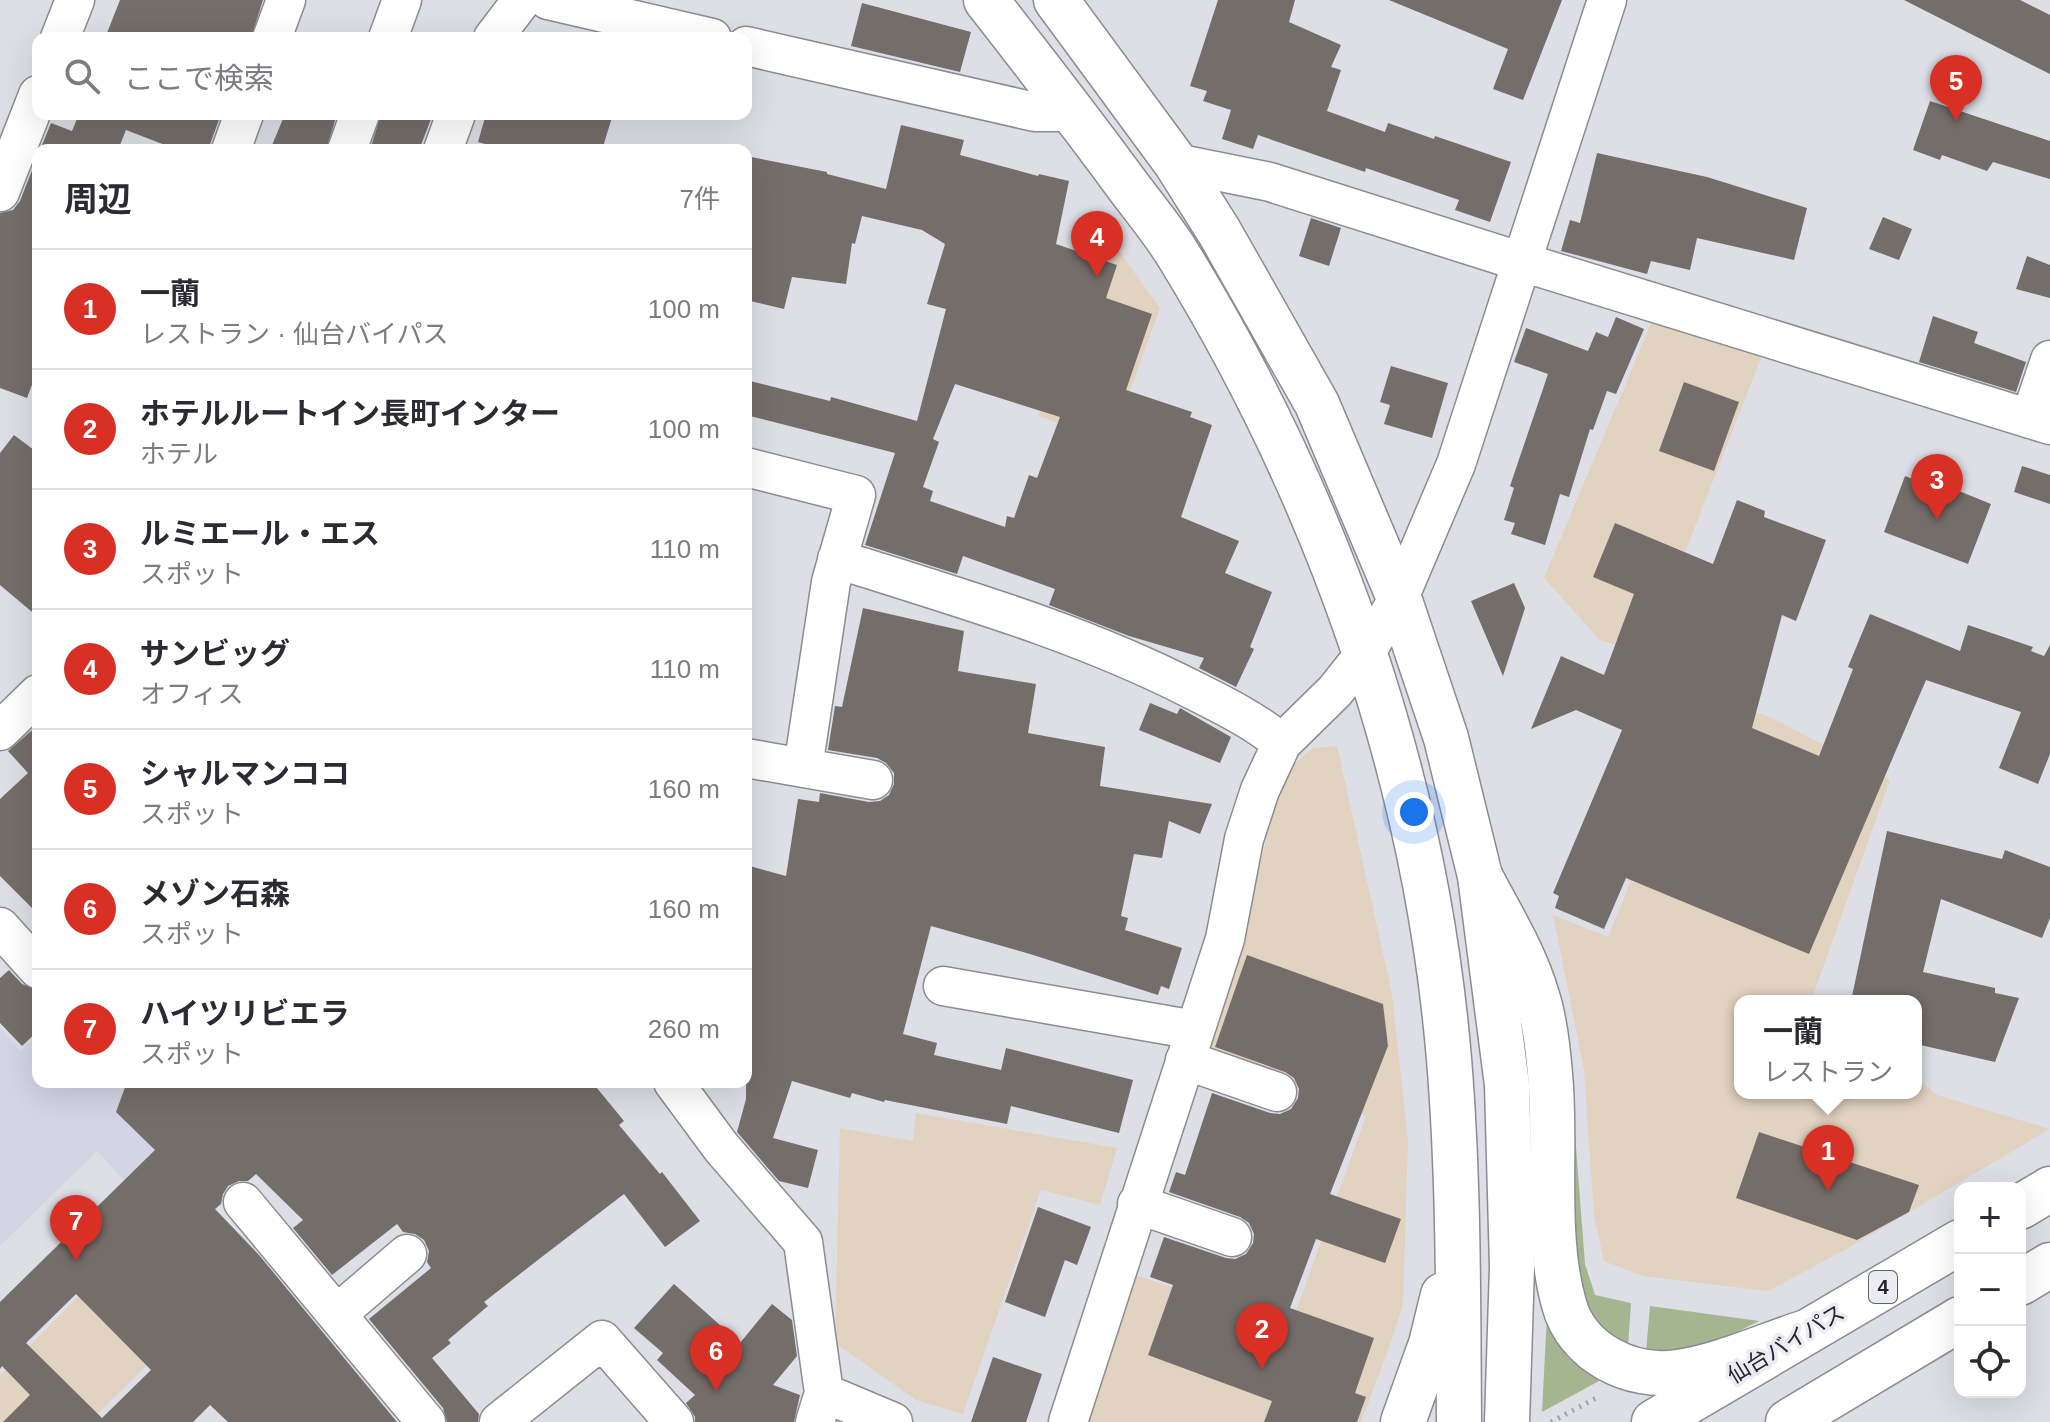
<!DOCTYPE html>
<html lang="ja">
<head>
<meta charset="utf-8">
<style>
  :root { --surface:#fff; --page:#f2f2f3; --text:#2b2b33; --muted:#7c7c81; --line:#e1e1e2; --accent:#d93025 }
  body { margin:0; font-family:Helvetica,"Noto Sans JP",sans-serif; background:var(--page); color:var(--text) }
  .controls { position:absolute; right:24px; bottom:24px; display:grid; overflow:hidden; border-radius:16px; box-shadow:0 8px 32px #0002 }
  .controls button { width:72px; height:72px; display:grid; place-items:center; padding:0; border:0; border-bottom:2px solid var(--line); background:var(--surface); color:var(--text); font:40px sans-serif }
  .you { position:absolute; left:1414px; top:812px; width:28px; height:28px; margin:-20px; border:6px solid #fff; border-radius:50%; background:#1a73e8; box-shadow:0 0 0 12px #1a73e833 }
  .badge { display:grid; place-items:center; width:52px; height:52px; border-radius:50%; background:var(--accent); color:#fff; font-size:26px; font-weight:700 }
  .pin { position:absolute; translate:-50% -66px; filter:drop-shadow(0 2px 4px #0008) }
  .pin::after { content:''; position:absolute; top:42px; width:28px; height:24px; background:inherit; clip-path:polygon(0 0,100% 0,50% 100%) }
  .popup { position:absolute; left:1734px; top:995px; width:188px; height:104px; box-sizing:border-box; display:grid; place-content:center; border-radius:16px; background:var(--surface); filter:drop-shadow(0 2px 6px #0005); font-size:26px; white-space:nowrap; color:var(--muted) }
  .popup b { font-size:30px; color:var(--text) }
  .popup::after { content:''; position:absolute; left:50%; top:100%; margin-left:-16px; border:16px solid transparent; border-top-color:var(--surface) }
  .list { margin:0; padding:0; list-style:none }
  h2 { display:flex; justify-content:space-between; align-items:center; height:104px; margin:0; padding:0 32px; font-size:34px }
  h2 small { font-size:26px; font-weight:400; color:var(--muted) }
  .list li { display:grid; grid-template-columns:52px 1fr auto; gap:24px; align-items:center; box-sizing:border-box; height:120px; padding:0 32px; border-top:2px solid var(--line) }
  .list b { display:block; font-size:30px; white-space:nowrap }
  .list p { margin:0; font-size:26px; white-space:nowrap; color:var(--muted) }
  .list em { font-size:26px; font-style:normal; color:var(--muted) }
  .icon { flex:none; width:44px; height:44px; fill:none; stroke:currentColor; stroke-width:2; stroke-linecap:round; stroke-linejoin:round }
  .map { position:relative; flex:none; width:2050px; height:1422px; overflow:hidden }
  .search { position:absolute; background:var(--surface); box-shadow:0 8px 32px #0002; left:32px; top:32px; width:720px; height:88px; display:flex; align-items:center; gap:20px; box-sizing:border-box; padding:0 28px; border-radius:16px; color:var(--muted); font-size:30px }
  .panel { position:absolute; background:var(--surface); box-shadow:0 8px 32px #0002; left:32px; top:144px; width:720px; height:944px; border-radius:16px }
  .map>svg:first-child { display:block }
</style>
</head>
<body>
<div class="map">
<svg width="2050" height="1422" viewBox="0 0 2050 1422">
  <rect width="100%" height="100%" fill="#dedee7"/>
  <path fill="#e2d2c0" d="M1101 226 1160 308 1112 441 1038 416Z
    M1653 319 1763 353 1644 657 1599 639 1544 578Z
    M1708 692 1776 720 1890 780 1811 1001H1740V1093H1916V1077L1937 1095 2050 1129 1850 1247 1768 1291 1643 1276 1604 1261 1594 1215 1584 1070 1553 915 1608 937Z
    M1337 746 1392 994 1408 1141 1403 1304 1391 1342 1361 1422H1085L1135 1275 1291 1325 1366 1116 1205 1058 1242 941 1276 798 1290 768 1313 748Z
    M916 1113 1117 1148 1100 1205 1041 1190 963 1414 916 1400 835 1343 840 1128 913 1141Z
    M157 1216 219 1294 89 1422H0V1376Z"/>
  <path fill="#d4d4e5" d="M0 1028 21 1051 38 1034V1082H281L157 1216 97 1151 0 1246Z"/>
  <path fill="#a5b58f" d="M1570 1069 1585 1264 1595 1295 1631 1303 1628 1347 1612 1340 1589 1311 1573 1250Z
    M1650 1306 1759 1321 1713 1344 1684 1354 1646 1352Z
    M1547 1315 1568 1358 1599 1381 1542 1412Z"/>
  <path fill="#756d69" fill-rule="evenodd" d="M120 0H263L251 38H105Z
    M1218 0H1295L1289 22 1341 45 1331 67 1341 70 1327 111 1385 132 1388 123 1434 139 1435 136 1511 162 1490 222 1455 210 1459 200 1366 168 1365 172 1258 135 1253 149 1222 139 1231 110 1203 101 1207 91 1190 86Z
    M1389 0H1562L1523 100 1493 89 1508 49Z
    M1904 0H2020L2050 15V74Z
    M862 3 971 32 960 72 851 46Z
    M1930 101 2050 141V179L1993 162 1987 171 1942 155 1940 160 1913 150Z
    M79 114H221L208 150H178L126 130 118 150H40L51 123 72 131Z
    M285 114H337L326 150H270Z
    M381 114H433L419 150H370Z
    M486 114H613L602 150H507L478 142Z
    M901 125 964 140 960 155 1038 176 1039 174 1069 181 1056 244 1117 265 1106 298 1152 314 1126 390 1192 412 1190 417 1212 425 1181 517 1239 541 1225 573 1272 592 1250 647 1254 649 1236 687 1199 668 1204 658 1129 636 1049 605 1055 589 963 556 957 574 865 545 895 453 746 415V380L830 401 831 397 917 421 946 309 927 304 945 244 922 230 862 216 855 244 852 243 846 284 792 277 784 309 746 300V156L827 172V174L886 189ZM955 384 1060 417 1037 478 1029 475 1014 518 1007 516 1005 527 930 501 933 491 923 487 939 442 933 439Z
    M1597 153 1707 177 1807 208 1794 260 1697 238 1690 270 1651 261 1647 274 1561 251 1570 220 1580 223Z
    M38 155V369L27 398 0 388V213L13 210 20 201Z
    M1883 217 1912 229 1899 260 1869 249Z
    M1311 218 1341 228 1329 266 1299 256Z
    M2027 256 2050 265V298L2016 289Z
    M1933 316 1978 332 1974 343 2026 362 2016 392 1919 362Z
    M1616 317 1644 329 1616 394 1607 391 1593 430 1590 429 1569 497 1560 494 1545 545 1511 534 1515 523 1504 520 1514 488 1510 486 1548 374 1514 362 1526 328 1588 351 1596 332 1608 337Z
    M1391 366 1448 383 1432 438 1384 424 1390 405 1380 402Z
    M1684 382 1739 402 1714 471 1659 451Z
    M14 435 38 453V617L0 585V453Z
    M2022 466 2050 475V504L2014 492Z
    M1917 474 1991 504 1968 564 1884 532 1905 476 1915 480Z
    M1737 500 1765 511 1764 517 1826 540 1796 621 1782 615 1752 728 1819 756 1853 669 1848 667 1870 614 1960 651 1968 625 2033 647 2031 651 2044 656 2050 645V754L2038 784 1999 768 2021 712 1926 680 1809 954 1626 878 1604 929 1555 908 1559 896 1553 893 1622 730 1576 710 1531 729 1561 656 1604 675 1634 594 1593 577 1615 523 1713 564Z
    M1514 583 1525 608 1503 676 1471 601Z
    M863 608 964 631 958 671 1036 684 1028 733 1105 747 1100 786 1212 804 1200 834 1169 821 1162 858 1134 854 1121 916 1128 918 1125 930 1182 948 1169 989 1161 986 1158 995 1030 954 931 926 903 1034 937 1043 934 1055 1001 1070 1006 1048 1133 1080 1119 1133 1011 1106 1007 1124 885 1100 884 1102 852 1093 850 1098 792 1081 773 1138 818 1150 808 1188 779 1181 737 1132 746 1099V865L786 876 798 799 819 802 820 793 869 802 880 801 889 795 894 784V773L886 763 877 758 828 750 835 706 842 707Z
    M1150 703 1177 714 1180 708 1231 737 1220 763 1139 730Z
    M38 725V914L0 876V799L28 773 8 751Z
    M1887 831 2002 859 2005 850 2050 867V918L2042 938 1941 899 1923 972 1995 988V993L2019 998 1995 1062 1916 1044V1001H1851Z
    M1247 955 1383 1004 1388 1046 1330 1194 1401 1219 1385 1263 1316 1239 1290 1308 1374 1338 1355 1393 1366 1397 1357 1422H1264L1272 1401 1148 1355 1173 1285 1150 1277 1164 1237 1226 1258 1235 1259 1246 1254 1253 1243 1254 1234 1249 1223 1240 1217 1169 1192 1176 1172 1185 1175 1212 1093 1270 1113 1280 1114 1291 1109 1298 1098 1299 1089 1294 1078 1285 1072 1215 1047Z
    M9 970 22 984 38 990V1031L22 1046 0 1023V978Z
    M127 1082H592L624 1121 619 1125 660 1174 662 1172 700 1221 665 1247 624 1194 543 1256 484 1302 488 1306 448 1340 451 1343 432 1358 479 1414 478 1422H447L443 1408 369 1319 431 1268 427 1262 429 1251 424 1240 415 1234 403 1232 397 1224 332 1275 293 1228 303 1220 256 1174 248 1181H239L228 1186 223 1194 221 1204 215 1209 259 1255 397 1422H228L210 1405 193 1422H3L30 1395 2 1366 0 1369V1302L155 1150 116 1112ZM76 1294 151 1370 102 1418 26 1343Z
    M1759 1132 1919 1185 1909 1212 1857 1240 1736 1198Z
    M1038 1207 1091 1227 1077 1265 1065 1260 1045 1317 1005 1302Z
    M674 1284 740 1343 772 1304 792 1320 797 1356 773 1385 800 1395 794 1422H695V1417L686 1403 695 1395 657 1360 663 1353 634 1328Z
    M993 1357 1042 1374 1026 1422H971Z"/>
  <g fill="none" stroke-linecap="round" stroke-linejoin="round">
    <defs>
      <path id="minor" d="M548 0 712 38
        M60 38 75 0
        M272 38 286 0
        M388 38 402 0
        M493 38 522 0
        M746 46 1035 112H1073
        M231 150 244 114
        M347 150 360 114
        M443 150 456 114
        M1176 163 1270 182 1522 262 2050 425
        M0 192 38 95
        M2030 419 2050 360
        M746 467 856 495 831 582 803 768
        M837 559C957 597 1080 632 1193 690 1225 706 1255 721 1282 743
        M0 731 38 694
        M746 758 873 780
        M0 927 38 969
        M943 986 1195 1030
        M1185 1060 1277 1092
        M673 1082 721 1147 803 1242 824 1393
        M243 1202 426 1422
        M1137 1204 1232 1237
        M337 1314 407 1254
        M499 1422 602 1340 674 1422
        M815 1422 824 1393 893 1422
        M1068 1422 1225 939 1244 839 1260 790 1282 743 1335 691 1366 652 1399 598 1456 464 1607 0"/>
      <path id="tertiary" d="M986 0C1032 59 1078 118 1122 178 1140 203 1161 227 1177 253 1327 497 1425 773 1449 1059 1459 1180 1458 1301 1459 1422
        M1056 0 1176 163 1220 233 1317 404 1399 598 1446 738 1480 876 1507 1085 1512 1267 1507 1422
        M1403 1422 1431 1344 1443 1295"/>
      <path id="trunk" d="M1480 876C1500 915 1525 954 1537 996 1545 1020 1548 1049 1550 1074 1557 1147 1544 1233 1564 1304 1577 1353 1631 1379 1678 1372 1720 1366 1766 1345 1806 1332
        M2020 1207 2050 1189
        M2020 1283 2050 1265
        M1654 1422 1960 1242
        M1788 1422 1960 1319"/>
    </defs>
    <use href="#minor" stroke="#8b8b93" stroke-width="41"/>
    <use href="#tertiary" stroke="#8b8b93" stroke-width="47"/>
    <use href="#trunk" stroke="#8b8b93" stroke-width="47"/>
    <path stroke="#a1a1a8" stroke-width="5" stroke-dasharray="2 6" stroke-linecap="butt" d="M1551 1422 1596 1398"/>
    <use href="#minor" stroke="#fff" stroke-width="38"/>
    <use href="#tertiary" stroke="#fff" stroke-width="44"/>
    <use href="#trunk" stroke="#fff" stroke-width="44"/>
  </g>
  <g text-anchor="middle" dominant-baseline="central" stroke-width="7" stroke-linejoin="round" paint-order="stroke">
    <rect fill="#ebebf4" stroke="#606065" stroke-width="2" x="1869" y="1271" width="28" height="32" rx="6"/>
    <g font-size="20" font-weight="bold" fill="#252528">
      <text x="1883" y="1287">4</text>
    </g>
    <g font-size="22" fill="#252528" stroke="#ebebf4">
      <text transform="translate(1786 1344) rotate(-31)">仙台バイパス</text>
    </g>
  </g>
</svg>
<div class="controls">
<button>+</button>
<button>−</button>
<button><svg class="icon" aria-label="locate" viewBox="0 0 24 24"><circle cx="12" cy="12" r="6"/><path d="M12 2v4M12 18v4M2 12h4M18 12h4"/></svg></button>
</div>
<div class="you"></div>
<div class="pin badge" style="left:1828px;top:1191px">1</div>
<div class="popup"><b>一蘭</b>レストラン</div>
<div class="pin badge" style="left:1262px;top:1369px">2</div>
<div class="pin badge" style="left:1937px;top:520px">3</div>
<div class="pin badge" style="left:1097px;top:277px">4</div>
<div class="pin badge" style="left:1956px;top:121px">5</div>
<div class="pin badge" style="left:716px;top:1391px">6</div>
<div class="pin badge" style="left:76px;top:1261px">7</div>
<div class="search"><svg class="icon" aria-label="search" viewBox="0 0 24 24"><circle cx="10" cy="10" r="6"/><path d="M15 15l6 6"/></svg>ここで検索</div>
<section class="panel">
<h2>周辺<small>7件</small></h2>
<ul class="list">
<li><span class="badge">1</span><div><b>一蘭</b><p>レストラン · 仙台バイパス</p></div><em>100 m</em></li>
<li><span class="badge">2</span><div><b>ホテルルートイン長町インター</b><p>ホテル</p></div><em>100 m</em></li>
<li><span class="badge">3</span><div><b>ルミエール・エス</b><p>スポット</p></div><em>110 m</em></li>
<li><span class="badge">4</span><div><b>サンビッグ</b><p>オフィス</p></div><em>110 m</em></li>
<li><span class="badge">5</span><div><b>シャルマンココ</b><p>スポット</p></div><em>160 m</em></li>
<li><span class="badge">6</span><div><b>メゾン石森</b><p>スポット</p></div><em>160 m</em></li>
<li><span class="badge">7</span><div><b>ハイツリビエラ</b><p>スポット</p></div><em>260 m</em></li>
</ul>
</section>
</div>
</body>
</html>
